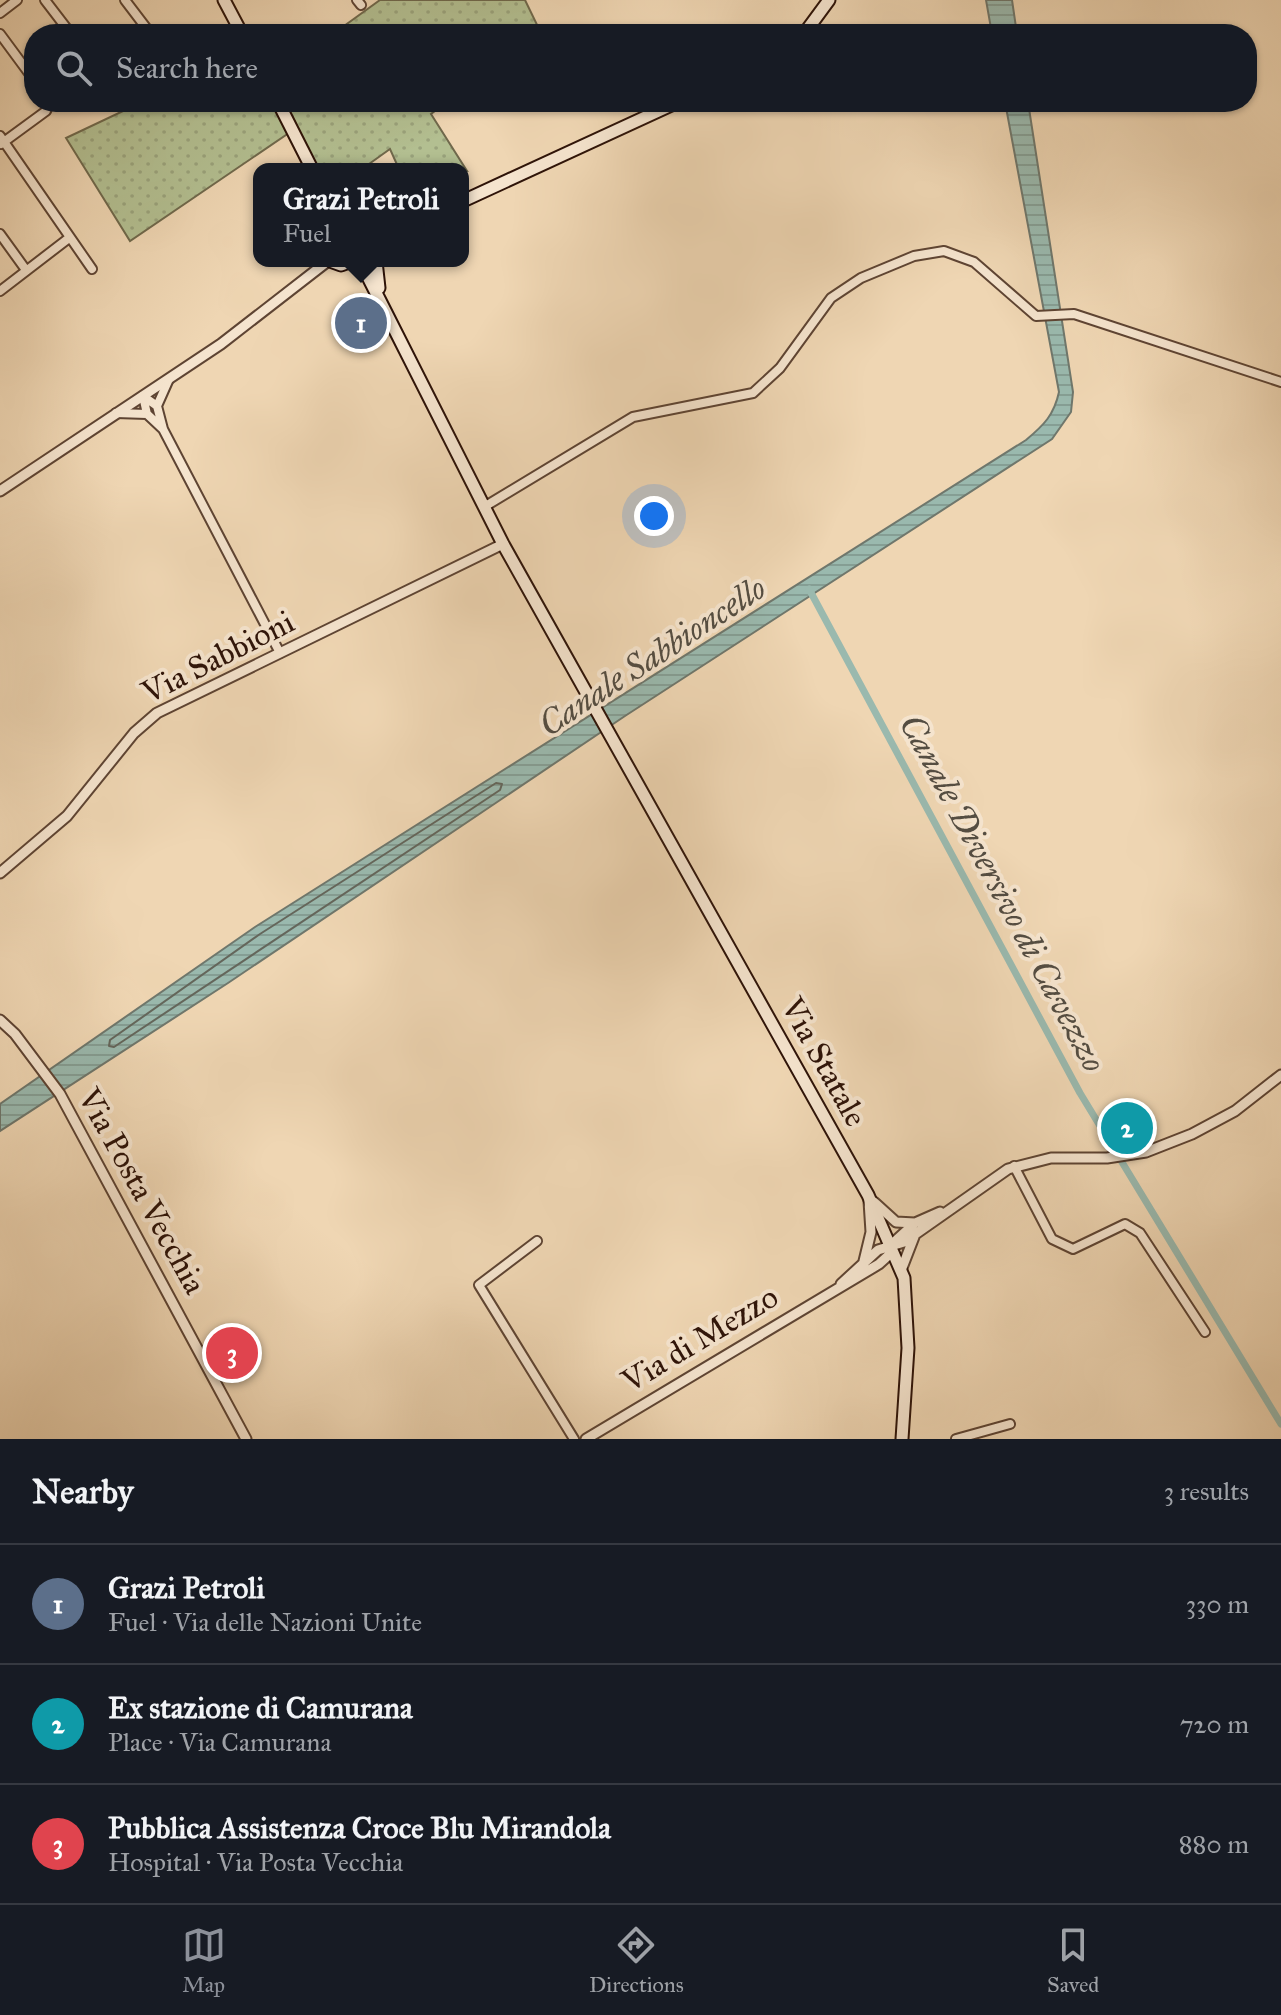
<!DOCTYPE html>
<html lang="en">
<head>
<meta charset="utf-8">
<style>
  :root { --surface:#171b24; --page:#242831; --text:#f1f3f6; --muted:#9ea1a6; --line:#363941; --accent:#8c9099 }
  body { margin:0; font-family:"IM FELL Great Primer",serif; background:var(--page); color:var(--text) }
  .you { position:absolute; left:654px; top:516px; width:28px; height:28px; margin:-20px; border:6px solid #fff; border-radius:50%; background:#1a73e8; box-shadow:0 0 0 12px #1a73e833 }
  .badge { display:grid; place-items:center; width:52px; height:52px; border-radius:50%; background:var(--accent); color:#fff; font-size:26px; font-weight:700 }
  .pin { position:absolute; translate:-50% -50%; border:4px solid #fff; box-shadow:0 2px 8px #0006 }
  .popup { position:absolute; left:253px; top:163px; width:216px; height:104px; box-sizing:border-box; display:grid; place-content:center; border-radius:16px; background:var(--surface); filter:drop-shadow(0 2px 6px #0005); font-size:26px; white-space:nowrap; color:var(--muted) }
  .popup b { font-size:30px; color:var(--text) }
  .popup::after { content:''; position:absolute; left:50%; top:100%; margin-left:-16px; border:16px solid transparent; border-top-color:var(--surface) }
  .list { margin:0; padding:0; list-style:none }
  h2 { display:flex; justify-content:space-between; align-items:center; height:104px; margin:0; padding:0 32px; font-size:34px }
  h2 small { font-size:26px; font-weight:400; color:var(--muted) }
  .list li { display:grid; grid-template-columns:52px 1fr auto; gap:24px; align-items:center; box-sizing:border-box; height:120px; padding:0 32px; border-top:2px solid var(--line) }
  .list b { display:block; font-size:30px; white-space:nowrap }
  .list p { margin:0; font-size:26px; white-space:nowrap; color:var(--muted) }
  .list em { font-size:26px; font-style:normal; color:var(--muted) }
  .icon { flex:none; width:44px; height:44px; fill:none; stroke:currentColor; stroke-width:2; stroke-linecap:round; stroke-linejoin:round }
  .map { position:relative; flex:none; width:1281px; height:1439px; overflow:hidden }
  .search { position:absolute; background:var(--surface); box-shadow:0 2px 6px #0004; left:24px; right:24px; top:24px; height:88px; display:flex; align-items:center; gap:20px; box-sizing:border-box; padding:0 28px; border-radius:32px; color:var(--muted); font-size:30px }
  .sheet { height:464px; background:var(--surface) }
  nav { display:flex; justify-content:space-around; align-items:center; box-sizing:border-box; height:112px; border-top:2px solid var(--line); background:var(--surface); font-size:22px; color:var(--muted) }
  nav a { display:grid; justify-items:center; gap:4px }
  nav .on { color:var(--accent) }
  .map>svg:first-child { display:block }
</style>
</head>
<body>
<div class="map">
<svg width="1281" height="1439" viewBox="0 0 1281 1439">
  <defs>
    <pattern id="grass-dots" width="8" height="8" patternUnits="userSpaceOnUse" patternTransform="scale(2)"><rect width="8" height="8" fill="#b3bf91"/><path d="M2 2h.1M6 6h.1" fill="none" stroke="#9aa37c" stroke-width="1.8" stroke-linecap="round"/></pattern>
    <pattern id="water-rules" width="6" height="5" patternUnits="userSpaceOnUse" patternTransform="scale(2)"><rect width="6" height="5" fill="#9ab9ae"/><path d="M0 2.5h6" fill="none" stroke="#859e94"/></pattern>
  </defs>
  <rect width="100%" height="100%" fill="#efd6b3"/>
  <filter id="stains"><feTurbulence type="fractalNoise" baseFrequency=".0025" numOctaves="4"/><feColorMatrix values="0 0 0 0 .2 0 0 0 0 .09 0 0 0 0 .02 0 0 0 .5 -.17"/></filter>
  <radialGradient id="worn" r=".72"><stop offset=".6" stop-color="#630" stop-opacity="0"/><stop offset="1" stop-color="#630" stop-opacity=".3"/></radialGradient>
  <path fill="url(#grass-dots)" stroke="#70694c" stroke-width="2" d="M380 0H525L541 33 333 34Z
    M142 102H447L431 114 467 171 399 169 390 149 362 169H308L289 133 130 241 66 138Z"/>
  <path fill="url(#water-rules)" stroke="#6f776c" stroke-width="2" d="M986 0H1012L1017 34H992Z
    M1005 102H1028L1073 392 1071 412 1052 439 625 716 228 983 0 1131V1104L255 927 1026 440C1044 425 1054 415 1059 392Z"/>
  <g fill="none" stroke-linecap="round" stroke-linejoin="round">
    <path stroke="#64665b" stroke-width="2" d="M496 783 502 784 500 790 114 1047 109 1046 110 1040 260 934Z"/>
    <path stroke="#9ab9ae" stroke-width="7" d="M809 589 1080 1093 1281 1424"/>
    <defs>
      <path id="minor" d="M45 0 71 34
        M125 0 147 29
        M357 0 361 5
        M0 13 17 0
        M0 34 34 80
        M0 136 92 269
        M1 144 46 111 50 102
        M0 234 26 270
        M0 291 69 238
        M143 396 157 406 163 429 280 653
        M143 396 147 414 163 429
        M157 406 169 379
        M116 413 147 414
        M484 507 633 417 753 393 780 368 831 298 861 278 914 256 944 251 974 262 1036 316 1074 314 1281 382
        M1014 1166 1052 1239 1073 1249 1125 1224 1140 1233 1205 1332
        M537 1241 479 1285 574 1439
        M956 1439 1010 1424"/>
      <path id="tertiary" d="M0 491 221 344 328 261
        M0 873 67 816 134 733 157 713 503 544
        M0 1020 15 1034 60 1094 246 1439
        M874 1202 896 1222 915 1223
        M893 1243 915 1223 940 1212
        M864 1261 871 1232 869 1201
        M899 1265 902 1268 914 1237
        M841 1284 878 1250 904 1242 1008 1169 1051 1158H1107L1146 1152 1192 1134 1235 1111 1281 1075
        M586 1439 879 1264 890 1254 891 1246"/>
      <path id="secondary" d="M224 0 242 34
        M804 34 829 0
        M278 102 312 169
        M463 201 678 102
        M330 261 341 265 352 261
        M354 261 365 271 503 544 868 1195 904 1278 908 1348 902 1439
        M376 261 379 288"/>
    </defs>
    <use href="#minor" stroke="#5e4433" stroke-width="12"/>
    <use href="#tertiary" stroke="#5e4433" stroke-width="13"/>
    <use href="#secondary" stroke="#2e1308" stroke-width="15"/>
    <use href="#minor" stroke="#f5e4ce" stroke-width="8"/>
    <use href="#tertiary" stroke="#f5e4ce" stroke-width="9"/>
    <use href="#secondary" stroke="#f5e4ce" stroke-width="11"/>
  </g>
  <g text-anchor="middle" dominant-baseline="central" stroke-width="8" stroke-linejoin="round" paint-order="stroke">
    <g font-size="32" fill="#2e1308" stroke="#f5e4ce">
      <text transform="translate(218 657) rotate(-27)">Via Sabbioni</text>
      <text transform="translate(824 1062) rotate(61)">Via Statale</text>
      <text transform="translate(142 1191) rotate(61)">Via Posta Vecchia</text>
      <text transform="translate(700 1339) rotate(-31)">Via di Mezzo</text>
    </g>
    <g font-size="34" font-style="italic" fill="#544d42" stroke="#f5e4ce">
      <text transform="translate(652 656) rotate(-33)">Canale Sabbioncello</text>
      <text transform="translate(1003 893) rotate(62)">Canale Diversivo di Cavezzo</text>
    </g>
  </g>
  <rect width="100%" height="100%" filter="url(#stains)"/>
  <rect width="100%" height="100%" fill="url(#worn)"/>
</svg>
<div class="you"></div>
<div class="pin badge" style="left:361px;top:323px;background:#5c6f8a">1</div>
<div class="popup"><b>Grazi Petroli</b>Fuel</div>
<div class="pin badge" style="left:1127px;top:1128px;background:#0f9aa8">2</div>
<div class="pin badge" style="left:232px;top:1353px;background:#e0444e">3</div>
<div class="search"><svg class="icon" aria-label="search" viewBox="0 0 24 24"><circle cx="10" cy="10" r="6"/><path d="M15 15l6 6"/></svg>Search here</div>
</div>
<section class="sheet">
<h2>Nearby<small>3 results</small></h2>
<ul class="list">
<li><span class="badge" style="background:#5c6f8a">1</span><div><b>Grazi Petroli</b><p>Fuel · Via delle Nazioni Unite</p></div><em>330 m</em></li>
<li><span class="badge" style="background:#0f9aa8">2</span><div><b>Ex stazione di Camurana</b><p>Place · Via Camurana</p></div><em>720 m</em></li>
<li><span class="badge" style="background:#e0444e">3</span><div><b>Pubblica Assistenza Croce Blu Mirandola</b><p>Hospital · Via Posta Vecchia</p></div><em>880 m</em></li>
</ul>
</section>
<nav>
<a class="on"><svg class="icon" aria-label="map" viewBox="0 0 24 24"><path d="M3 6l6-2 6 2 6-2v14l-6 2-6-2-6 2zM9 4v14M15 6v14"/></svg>Map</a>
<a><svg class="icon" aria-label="directions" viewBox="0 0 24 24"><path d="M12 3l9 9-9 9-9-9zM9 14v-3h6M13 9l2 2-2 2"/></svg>Directions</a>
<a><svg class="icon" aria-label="saved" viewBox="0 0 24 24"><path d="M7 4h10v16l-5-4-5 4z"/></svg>Saved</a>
</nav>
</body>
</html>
